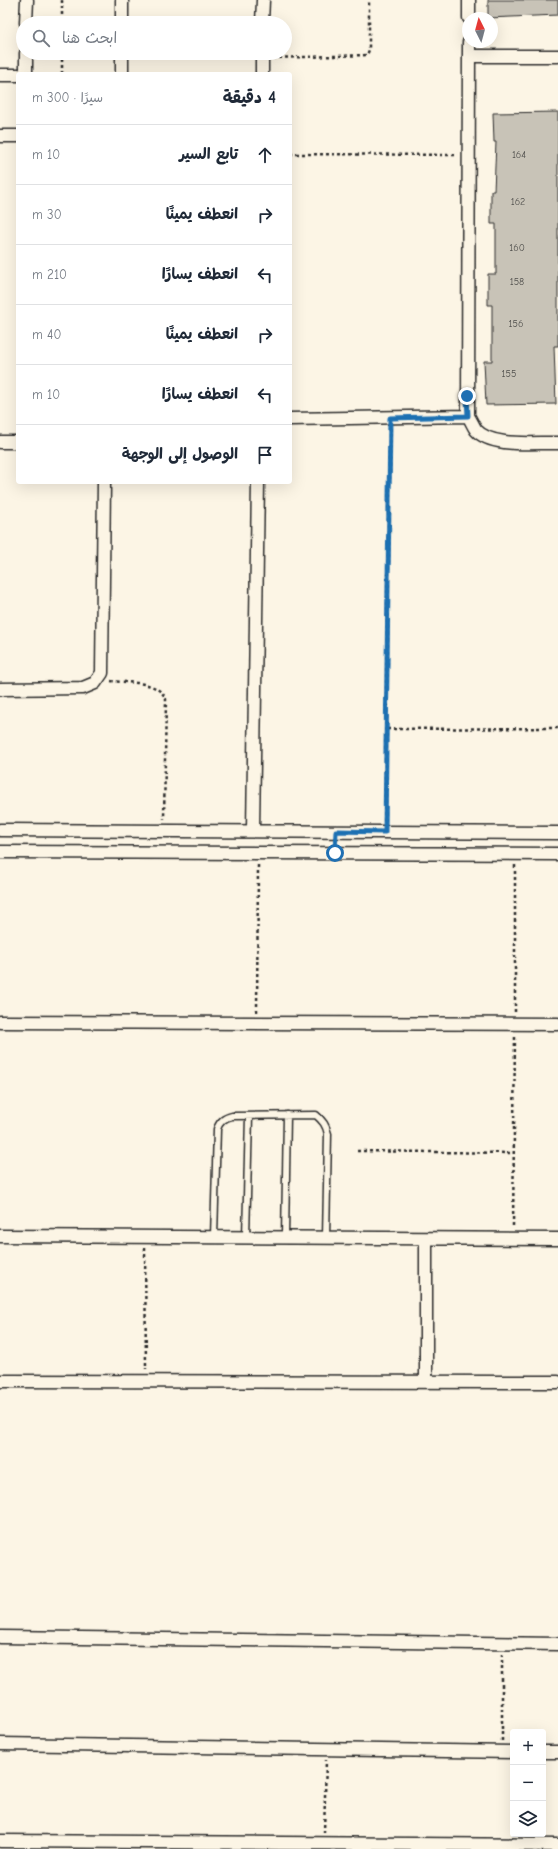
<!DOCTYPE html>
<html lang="ar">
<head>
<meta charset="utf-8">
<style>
  :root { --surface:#fff; --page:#f2f2f3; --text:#1f2937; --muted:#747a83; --line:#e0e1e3 }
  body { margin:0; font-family:"Comic Neue","Playpen Sans Arabic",sans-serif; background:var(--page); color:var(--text); direction:rtl }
  .controls { position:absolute; right:12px; bottom:12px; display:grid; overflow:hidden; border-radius:4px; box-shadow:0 4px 16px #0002 }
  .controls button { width:36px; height:36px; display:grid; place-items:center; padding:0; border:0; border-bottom:1px solid var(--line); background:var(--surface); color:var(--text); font:20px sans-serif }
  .compass { position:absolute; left:462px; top:12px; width:36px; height:36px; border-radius:50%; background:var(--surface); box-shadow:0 4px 16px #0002; rotate:354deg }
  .stop { position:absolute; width:12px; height:12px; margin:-9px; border:3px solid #1f6fb2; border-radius:50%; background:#fff }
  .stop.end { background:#1f6fb2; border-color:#fff; box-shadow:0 1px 4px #0008 }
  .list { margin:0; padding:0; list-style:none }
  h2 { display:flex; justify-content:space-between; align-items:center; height:52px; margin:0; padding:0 16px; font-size:17px }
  h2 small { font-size:13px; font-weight:400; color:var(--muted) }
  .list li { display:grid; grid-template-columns:26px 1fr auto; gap:12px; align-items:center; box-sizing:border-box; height:60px; padding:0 16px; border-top:1px solid var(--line) }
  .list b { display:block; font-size:15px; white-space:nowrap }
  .list em { font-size:13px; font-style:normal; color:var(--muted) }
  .icon { flex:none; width:22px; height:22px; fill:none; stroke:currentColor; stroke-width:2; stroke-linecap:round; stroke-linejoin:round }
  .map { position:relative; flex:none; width:558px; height:1849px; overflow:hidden; direction:ltr }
  .search { position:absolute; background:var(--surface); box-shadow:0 4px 16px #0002; left:16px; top:16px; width:276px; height:44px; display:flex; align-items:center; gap:10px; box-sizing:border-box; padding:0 14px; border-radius:22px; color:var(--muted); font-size:15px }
  .panel { position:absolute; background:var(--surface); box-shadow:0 4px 16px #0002; left:16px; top:72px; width:276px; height:412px; border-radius:4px; direction:rtl }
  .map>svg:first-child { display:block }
</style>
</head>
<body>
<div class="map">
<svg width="558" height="1849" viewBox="0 0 558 1849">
  <rect width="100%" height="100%" fill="#fcf5e5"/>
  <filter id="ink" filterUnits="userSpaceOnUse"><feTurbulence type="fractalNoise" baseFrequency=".025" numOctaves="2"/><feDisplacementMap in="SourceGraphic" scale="8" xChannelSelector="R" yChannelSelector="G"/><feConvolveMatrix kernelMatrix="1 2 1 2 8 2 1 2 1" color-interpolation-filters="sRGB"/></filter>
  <g filter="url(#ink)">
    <path fill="#c8c3b7" stroke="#2b2b2b" d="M488 0H558V15L488 18Z
      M558 112V346H554L556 404 486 405 484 361H492V305H488V274H496V224H491V191H494L496 142H494L493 113Z"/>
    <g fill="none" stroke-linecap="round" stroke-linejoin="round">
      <defs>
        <path id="lane" d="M214 1237 217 1129C220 1121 224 1118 232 1116L316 1115C323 1121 326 1125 328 1134L326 1238
          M246 1237 249 1116
          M285 1237 287 1115"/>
        <path id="street" d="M469 18V0
          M26 23 27 0
          M122 23V0
          M262 23 263 0
          M469 42 468 416C471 420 473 426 476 430 492 448 535 442 558 443
          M469 56H558
          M26 74V53
          M122 74V53
          M262 74V53
          M0 75H18
          M0 136H18
          M290 419 468 416
          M0 442H18
          M0 689 83 688 95 683 102 673 104 482
          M0 830 558 833
          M253 830 258 482
          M0 852 558 854
          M0 1022 558 1024
          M0 1236 558 1239
          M426 1239V1382
          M0 1381 558 1382
          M0 1637 558 1644
          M0 1744 513 1752
          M543 1752H558
          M0 1841 558 1845"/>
      </defs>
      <use href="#lane" stroke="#2b2b2b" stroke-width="9"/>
      <use href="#street" stroke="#2b2b2b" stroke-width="15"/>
      <path stroke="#2b2b2b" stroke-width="2.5" stroke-dasharray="3 3" stroke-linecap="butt" d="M62 0V23
        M62 53V74
        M273 58 367 55 369 50V0
        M290 154 458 155
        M111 681C129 683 157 680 166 699L164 819
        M387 729 558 728
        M385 821 390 428
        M257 1012 258 865
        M515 1012V865
        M357 1151 513 1153
        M513 1226 515 1035
        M145 1248 146 1369
        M502 1654V1741
        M324 1833 326 1760"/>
      <use href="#lane" stroke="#fcf5e5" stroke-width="6"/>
      <use href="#street" stroke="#fcf5e5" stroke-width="12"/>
    </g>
  </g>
  <g fill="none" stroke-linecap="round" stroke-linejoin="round" filter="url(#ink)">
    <path stroke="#1f6fb2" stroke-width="5" d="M335 853 336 831 385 832 390 418 468 416 467 396"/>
  </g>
  <g text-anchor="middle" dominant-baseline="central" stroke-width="3.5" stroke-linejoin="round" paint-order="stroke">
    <g font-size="10" fill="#52514e">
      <text x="519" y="155">164</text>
      <text x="518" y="202">162</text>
      <text x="517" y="248">160</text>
      <text x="517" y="282">158</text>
      <text x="516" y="324">156</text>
      <text x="509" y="374">155</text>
    </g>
  </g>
</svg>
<div class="controls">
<button>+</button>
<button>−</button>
<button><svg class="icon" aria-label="layers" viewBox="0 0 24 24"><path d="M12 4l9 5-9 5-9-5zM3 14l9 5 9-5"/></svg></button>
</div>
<svg class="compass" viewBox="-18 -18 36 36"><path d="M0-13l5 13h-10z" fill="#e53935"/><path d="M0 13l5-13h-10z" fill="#747a83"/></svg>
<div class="stop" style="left:335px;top:853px"></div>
<div class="stop end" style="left:467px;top:396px"></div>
<div class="search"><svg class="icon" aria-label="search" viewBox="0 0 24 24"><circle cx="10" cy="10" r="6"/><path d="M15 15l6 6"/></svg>ابحث هنا</div>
<section class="panel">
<h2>4 دقيقة<small>سيرًا · 300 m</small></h2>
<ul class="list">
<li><svg class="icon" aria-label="ahead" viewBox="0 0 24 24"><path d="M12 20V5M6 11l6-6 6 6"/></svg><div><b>تابع السير</b></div><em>10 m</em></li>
<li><svg class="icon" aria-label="right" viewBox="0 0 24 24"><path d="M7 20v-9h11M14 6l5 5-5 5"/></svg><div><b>انعطف يمينًا</b></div><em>30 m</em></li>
<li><svg class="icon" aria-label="left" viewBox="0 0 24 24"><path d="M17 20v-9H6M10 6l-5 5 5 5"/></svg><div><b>انعطف يسارًا</b></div><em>210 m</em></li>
<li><svg class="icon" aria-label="right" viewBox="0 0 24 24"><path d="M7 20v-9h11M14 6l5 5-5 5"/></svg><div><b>انعطف يمينًا</b></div><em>40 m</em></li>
<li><svg class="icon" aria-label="left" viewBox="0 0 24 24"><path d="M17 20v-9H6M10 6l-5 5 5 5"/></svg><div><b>انعطف يسارًا</b></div><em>10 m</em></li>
<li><svg class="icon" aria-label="arrive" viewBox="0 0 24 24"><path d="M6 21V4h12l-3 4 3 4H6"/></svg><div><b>الوصول إلى الوجهة</b></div></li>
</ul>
</section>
</div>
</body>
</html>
